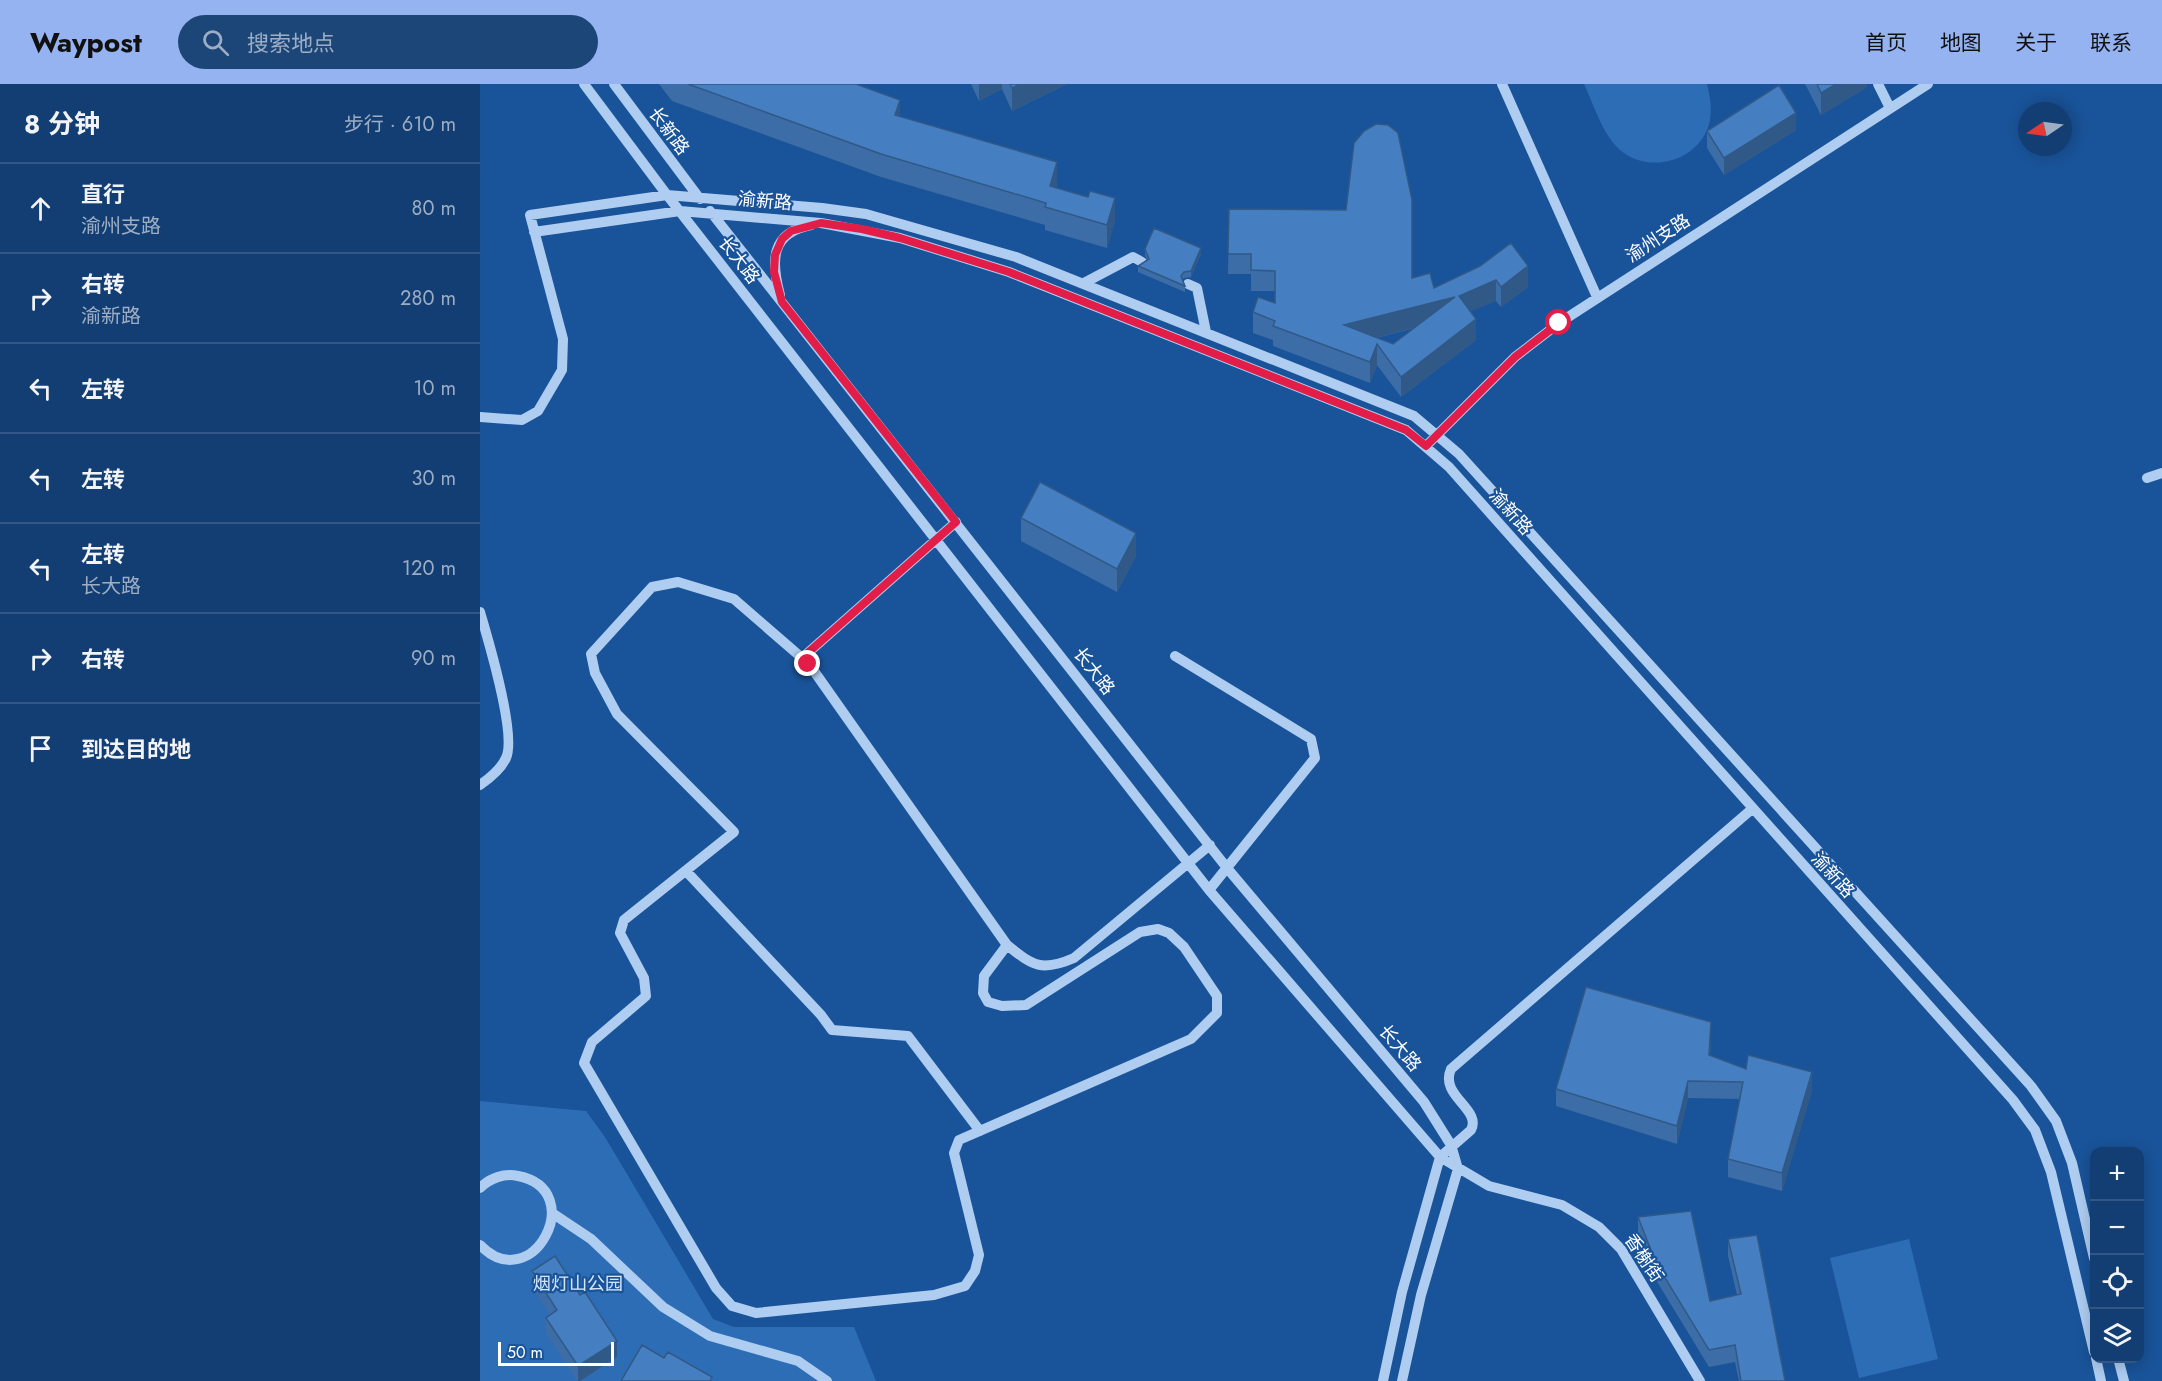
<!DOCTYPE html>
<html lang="zh">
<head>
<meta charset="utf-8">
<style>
  :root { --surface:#133e73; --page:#1c4578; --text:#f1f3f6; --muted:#9daec4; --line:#325785; --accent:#95b2f1 }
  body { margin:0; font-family:Jost,"Noto Sans SC",sans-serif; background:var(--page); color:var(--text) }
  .controls { position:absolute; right:18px; bottom:18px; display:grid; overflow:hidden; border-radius:12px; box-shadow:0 3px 15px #0003 }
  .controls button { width:54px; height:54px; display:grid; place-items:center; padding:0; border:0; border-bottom:2px solid var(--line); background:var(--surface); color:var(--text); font:30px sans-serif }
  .compass { position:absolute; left:1538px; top:18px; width:54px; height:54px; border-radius:50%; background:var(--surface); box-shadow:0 3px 15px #0003; rotate:257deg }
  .scale { position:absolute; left:18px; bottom:15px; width:116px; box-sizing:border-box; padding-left:6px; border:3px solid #fff; border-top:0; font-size:16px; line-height:21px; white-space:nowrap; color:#fff; -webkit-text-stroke:4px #195399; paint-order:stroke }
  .stop { position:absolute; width:18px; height:18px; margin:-14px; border:4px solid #e11d48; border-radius:50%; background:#fff }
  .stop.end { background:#e11d48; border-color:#fff; box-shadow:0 2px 6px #0008 }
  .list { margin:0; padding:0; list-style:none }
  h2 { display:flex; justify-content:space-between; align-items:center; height:78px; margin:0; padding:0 24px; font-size:26px }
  h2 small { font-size:20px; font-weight:400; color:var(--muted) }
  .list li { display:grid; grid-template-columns:39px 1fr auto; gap:18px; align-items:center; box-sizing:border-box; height:90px; padding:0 24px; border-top:2px solid var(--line) }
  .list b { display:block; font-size:22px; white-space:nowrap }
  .list p { margin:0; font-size:20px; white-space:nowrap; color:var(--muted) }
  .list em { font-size:20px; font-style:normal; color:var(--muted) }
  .icon { flex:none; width:33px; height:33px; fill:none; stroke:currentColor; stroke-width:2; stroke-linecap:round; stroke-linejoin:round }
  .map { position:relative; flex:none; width:1682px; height:1297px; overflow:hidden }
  header { display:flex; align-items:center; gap:36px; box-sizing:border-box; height:84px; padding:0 30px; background:var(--accent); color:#111 }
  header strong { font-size:28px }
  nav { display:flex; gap:33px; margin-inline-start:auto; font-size:21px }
  .search { width:420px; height:54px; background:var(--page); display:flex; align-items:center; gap:15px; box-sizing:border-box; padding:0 21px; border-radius:33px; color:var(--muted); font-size:22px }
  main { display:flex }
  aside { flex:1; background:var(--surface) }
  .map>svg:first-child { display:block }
</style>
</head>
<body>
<header>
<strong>Waypost</strong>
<div class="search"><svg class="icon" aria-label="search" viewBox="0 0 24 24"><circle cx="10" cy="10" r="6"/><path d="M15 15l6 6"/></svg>搜索地点</div>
<nav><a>首页</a><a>地图</a><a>关于</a><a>联系</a></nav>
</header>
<main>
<aside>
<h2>8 分钟<small>步行 · 610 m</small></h2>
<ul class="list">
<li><svg class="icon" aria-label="ahead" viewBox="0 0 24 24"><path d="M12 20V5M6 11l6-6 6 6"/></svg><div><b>直行</b><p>渝州支路</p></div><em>80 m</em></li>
<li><svg class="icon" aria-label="right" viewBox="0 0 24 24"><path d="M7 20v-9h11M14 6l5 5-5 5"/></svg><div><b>右转</b><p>渝新路</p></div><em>280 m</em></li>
<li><svg class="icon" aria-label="left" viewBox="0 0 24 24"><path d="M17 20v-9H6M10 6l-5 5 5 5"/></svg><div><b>左转</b></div><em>10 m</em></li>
<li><svg class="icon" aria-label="left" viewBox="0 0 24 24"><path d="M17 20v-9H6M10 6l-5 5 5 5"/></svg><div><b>左转</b></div><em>30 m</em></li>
<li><svg class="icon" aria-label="left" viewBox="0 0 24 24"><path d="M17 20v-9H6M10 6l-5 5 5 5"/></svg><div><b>左转</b><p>长大路</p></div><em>120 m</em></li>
<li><svg class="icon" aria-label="right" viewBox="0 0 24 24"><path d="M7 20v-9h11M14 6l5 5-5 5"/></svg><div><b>右转</b></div><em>90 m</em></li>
<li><svg class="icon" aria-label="arrive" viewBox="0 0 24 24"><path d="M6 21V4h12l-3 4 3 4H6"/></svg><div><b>到达目的地</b></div></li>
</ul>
</aside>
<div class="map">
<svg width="1682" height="1297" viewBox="0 0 1682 1297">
  <rect width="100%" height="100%" fill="#195399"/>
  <path fill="#2d6db6" d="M1104 0H1227C1230 12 1232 23 1230 36 1222 77 1168 92 1139 65 1122 49 1114 21 1104 0Z
    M0 1017 106 1027 125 1053 233 1235 254 1243H374L396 1297H0Z
    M1429 1155 1458 1275 1379 1294 1350 1174Z"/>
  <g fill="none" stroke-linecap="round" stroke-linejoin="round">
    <path stroke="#aecdf1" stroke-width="10" d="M104 0 187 111 729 806 960 1073 1009 1102 1082 1121 1119 1143 1141 1165 1220 1297
      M134 0 220 115
      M1022 0 1117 213
      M1398 0 1410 24
      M230 127 747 784 944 1018 971 1061 978 1085 941 1211 922 1297
      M54 148 200 127 341 139 420 154 529 188 926 346 969 383 1533 1016 1555 1046 1571 1088 1614 1268
      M604 199 653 173 662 178
      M708 200 717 204 726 248
      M300 211C291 177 290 149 331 141
      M0 333 42 336 58 327 82 286 83 255 50 131 187 111 342 124 386 130 536 173 934 332 979 370 1551 1002 1576 1037 1592 1079 1614 1174
      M946 362 1035 273 1079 239 1448 0
      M1667 394 1682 389
      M0 528C8 555 37 651 26 674 21 685 10 694 0 701
      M695 572 831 655 835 674 729 806
      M322 574 476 438
      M206 787 341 931 352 946 428 952 500 1047
      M527 861 504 892 503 909 508 918 522 922 546 921 660 848 678 845 689 849 704 863 737 912V929L711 955 479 1056 474 1069 499 1171 495 1187 485 1202 454 1211 276 1229 252 1222 236 1204 104 979 112 958 166 912 164 894 140 849 144 836 254 748 137 630 115 589 111 570 172 503 198 498 254 515 329 580 527 861C553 882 562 888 594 874L730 761
      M0 1104C10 1094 24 1089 38 1092 110 1106 52 1215 0 1161
      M72 1129 111 1155 183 1223 230 1252 318 1277 347 1297
      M1616 1274 1621 1297
      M1638 1274 1644 1297
      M903 1297 922 1208 960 1073 991 1046C1002 1025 959 1012 971 985L1272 725"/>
  </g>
  <path fill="#3c6da6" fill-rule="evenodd" d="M179 0H376L420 32 577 101 576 104 635 137 627 164 565 146V141L401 93 192 17Z
    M491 0H587L532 27 522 5 499 17Z
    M1325 0H1387V3L1341 31Z
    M1316 46 1244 91 1227 64V47Z
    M749 125 932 194 954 204 1000 182 1048 203 1021 223 1016 217 990 227 996 256 921 313 897 281 890 299 793 262V256L773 249V228L795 219V207H771V190H748ZM935 244 913 260 896 254Z
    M665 165 721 170 711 193 704 194 702 196 705 202V208L658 188V182L667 176 665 171Z
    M541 434 656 472 637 508 541 457Z
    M1231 955 1230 971 1266 985 1332 1006 1302 1107 1248 1093V1075L1260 1015 1208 1014 1197 1060 1076 1022V1005Z
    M1158 1133 1230 1217 1257 1211 1248 1172V1155L1305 1297H1259L1255 1278 1229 1283 1176 1196 1158 1150Z
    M52 1187 137 1273 100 1297H97L66 1250V1234L70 1231 52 1203Z"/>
  <path fill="#315987" d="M499 0H522V5L499 17Z
    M540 0H587L532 27V4Z
    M1356 0H1387V3L1341 31V9Z
    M420 16V39L415 31Z
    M1316 29V46L1244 91V74Z
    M577 78V101L570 125V102Z
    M635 114V137L627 164V141Z
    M721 164V170L711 193V187Z
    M1048 182V203L1021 223V203Z
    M1016 196V217L979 232V212Z
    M975 213V233L864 262V241Z
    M996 235V256L921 313V293Z
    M897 260V281L890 299V278Z
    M656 449V472L637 508V485Z
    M1231 938V955L1229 988V971Z
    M1332 988V1006L1302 1107V1089Z
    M1208 997V1014L1197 1060V1042Z
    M137 1257V1273L100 1297H98V1282Z"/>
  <path fill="#467fc1" stroke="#315987" stroke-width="1.5" fill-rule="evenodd" d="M208 0H376L420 16 415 31 577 78 570 102 608 113 610 107 635 114 627 141 565 123 566 119 401 70Z
    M530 0H540L532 4Z
    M1337 0H1356L1341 9Z
    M1299 1 1316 29 1244 74 1227 47Z
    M896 40 908 41 918 49 932 116V194L950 189 954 204 1000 182 1031 159 1048 182 1021 203 1016 196 979 212 996 235 921 293 897 260 890 278 793 242 795 237 773 228 778 213 795 219V187L771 186V170H748L749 125 866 126 874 59 884 47ZM975 213 913 260 864 241Z
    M674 144 721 164 711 187 704 188 701 192 705 202 658 182 669 175 665 165Z
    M560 398 656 449 637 485 541 434Z
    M1106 903 1231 938 1229 971 1266 985 1268 971 1332 988 1302 1089 1248 1075 1263 998 1208 997 1197 1042 1076 1005Z
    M1211 1127 1230 1217 1261 1210 1248 1155 1277 1151 1305 1297H1261L1255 1261 1229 1266 1176 1179 1158 1133Z
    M75 1172 100 1211 105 1208 137 1257 98 1282 66 1234 77 1226 52 1187Z
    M162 1261 184 1274 188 1268 232 1293 230 1297H141Z"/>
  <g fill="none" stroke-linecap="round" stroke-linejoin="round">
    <path stroke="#e11d48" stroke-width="8" d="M328 580 322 574 476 438 302 218 294 188 295 171 302 155 311 147 341 139 382 145 420 154 529 188 926 346 946 362 1035 273 1079 239"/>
  </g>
  <g text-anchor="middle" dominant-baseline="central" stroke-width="4.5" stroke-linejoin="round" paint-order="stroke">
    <g font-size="18" fill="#fff" stroke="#195399">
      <text transform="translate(189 47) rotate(53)">长新路</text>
      <text transform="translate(285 117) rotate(5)">渝新路</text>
      <text transform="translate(1178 154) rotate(-33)">渝州支路</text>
      <text transform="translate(259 176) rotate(52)">长大路</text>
      <text transform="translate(1031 428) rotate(48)">渝新路</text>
      <text transform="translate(614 587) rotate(52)">长大路</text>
      <text transform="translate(1353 791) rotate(48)">渝新路</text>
      <text transform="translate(920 964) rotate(50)">长大路</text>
      <text transform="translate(1164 1174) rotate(56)">香榭街</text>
    </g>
    <g font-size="18" fill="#d5e7fc" stroke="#195399">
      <text x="98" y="1200">烟灯山公园</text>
    </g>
  </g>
</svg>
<div class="controls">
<button>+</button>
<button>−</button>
<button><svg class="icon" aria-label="locate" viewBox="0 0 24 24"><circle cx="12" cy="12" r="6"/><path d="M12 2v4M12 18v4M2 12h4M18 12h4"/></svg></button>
<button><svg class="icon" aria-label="layers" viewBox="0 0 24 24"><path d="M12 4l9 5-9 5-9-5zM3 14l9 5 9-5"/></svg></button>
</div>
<svg class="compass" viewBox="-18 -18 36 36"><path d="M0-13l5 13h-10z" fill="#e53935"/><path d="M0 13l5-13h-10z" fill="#9daec4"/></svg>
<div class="scale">50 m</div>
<div class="stop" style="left:1079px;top:239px"></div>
<div class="stop end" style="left:328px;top:580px"></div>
</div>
</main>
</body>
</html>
